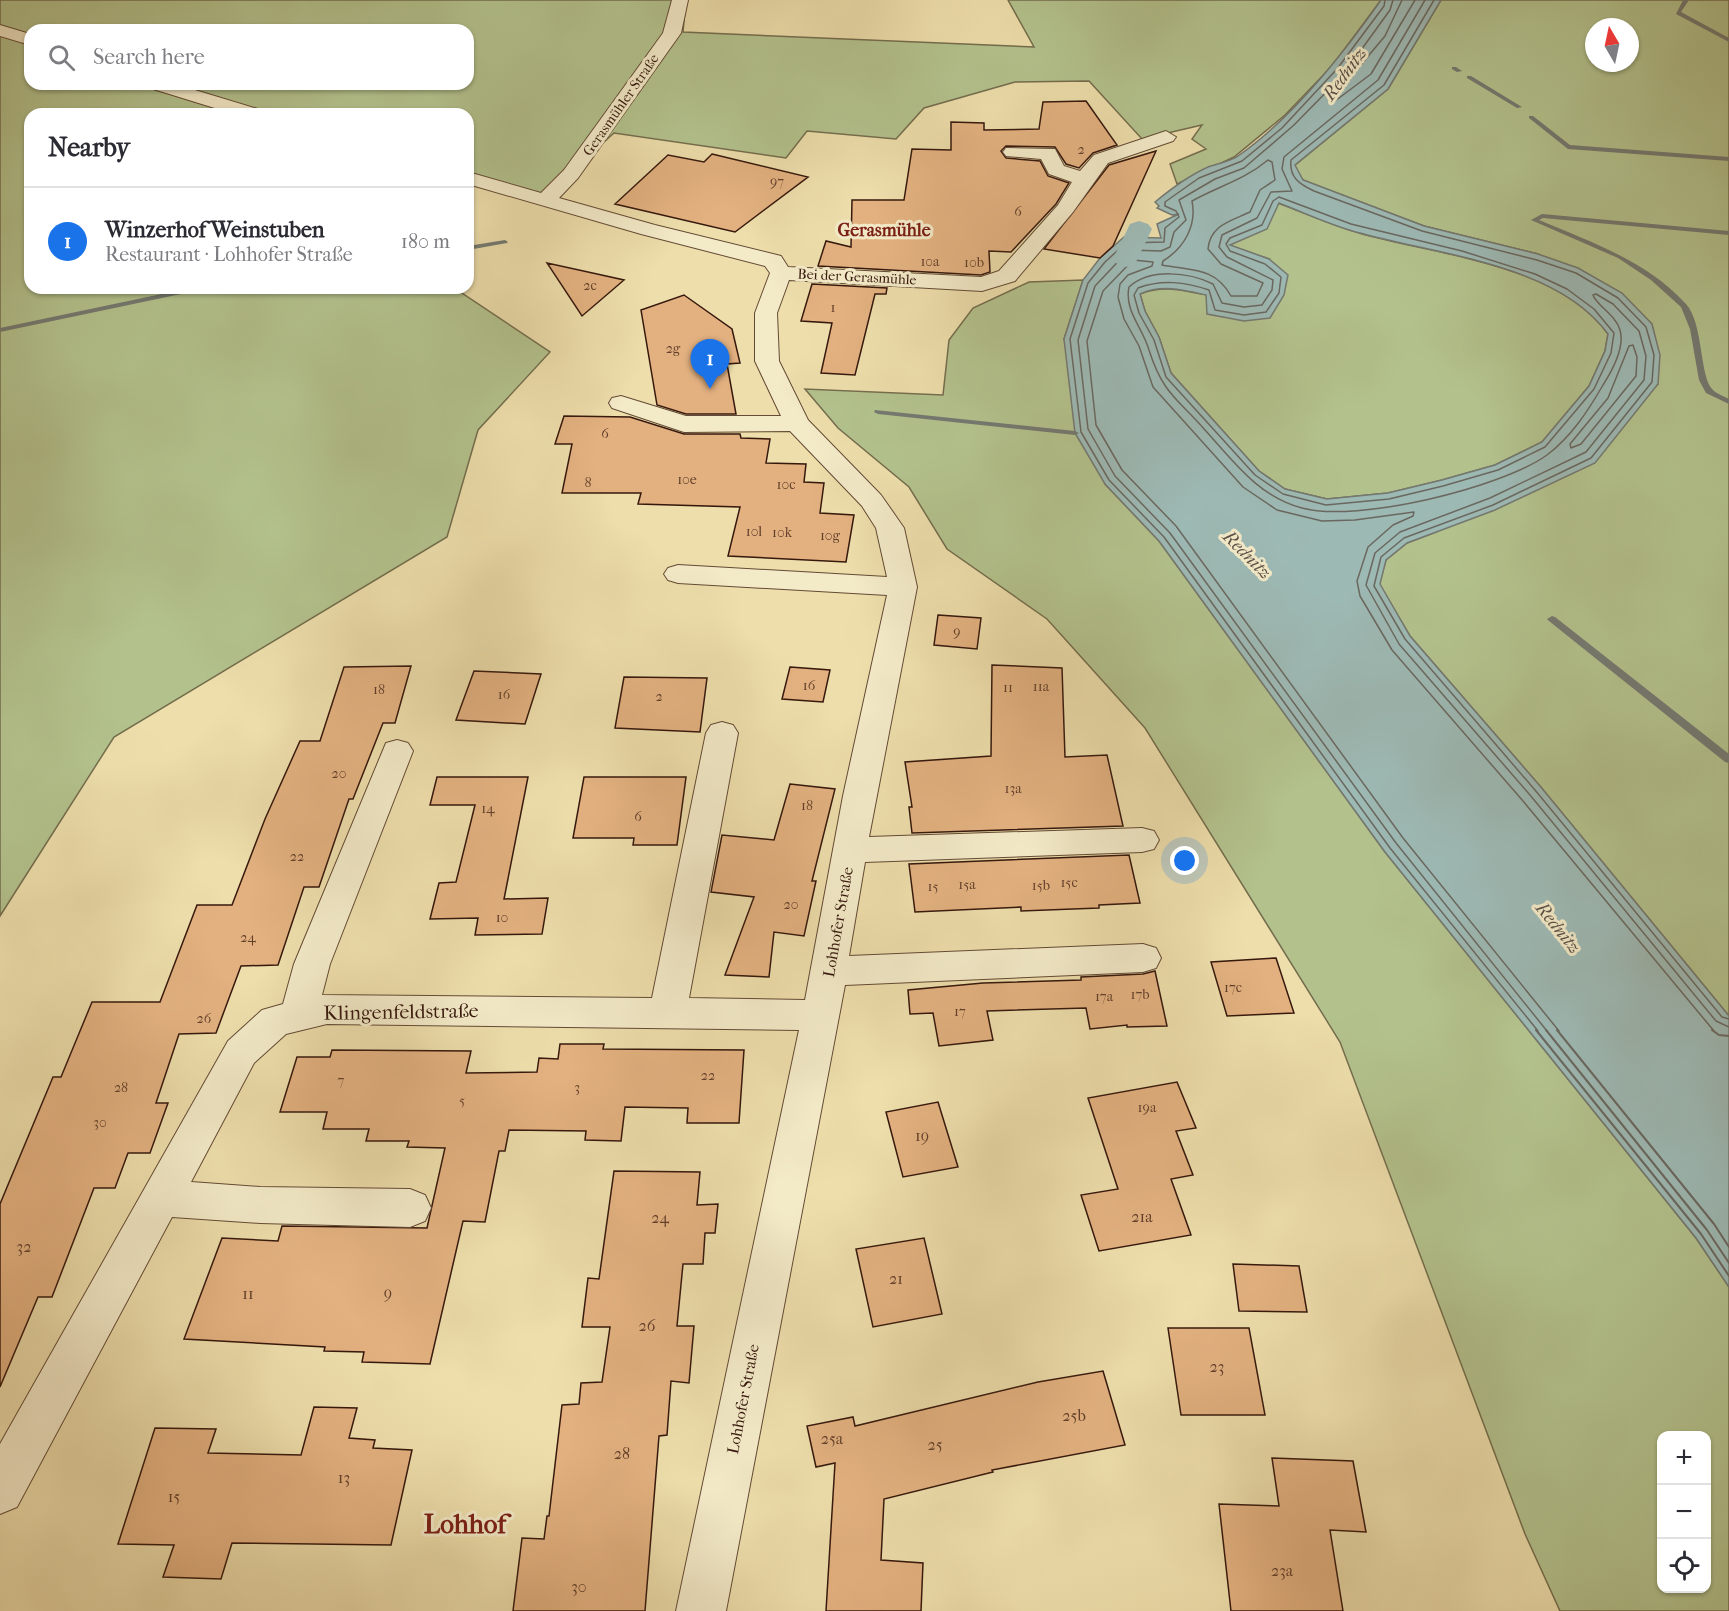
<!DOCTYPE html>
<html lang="en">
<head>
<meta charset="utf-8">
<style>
  :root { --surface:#fff; --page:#f2f2f3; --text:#2b2b33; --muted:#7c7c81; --line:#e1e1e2; --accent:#1a73e8 }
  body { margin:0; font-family:"IM FELL French Canon",serif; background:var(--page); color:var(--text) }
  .controls { position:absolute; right:18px; bottom:18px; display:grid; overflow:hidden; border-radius:12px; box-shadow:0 2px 4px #0004 }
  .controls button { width:54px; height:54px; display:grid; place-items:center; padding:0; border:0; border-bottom:2px solid var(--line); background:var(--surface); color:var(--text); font:30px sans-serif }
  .compass { position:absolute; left:1585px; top:18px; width:54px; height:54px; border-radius:50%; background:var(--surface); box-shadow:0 2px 4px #0004; rotate:351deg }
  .you { position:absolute; left:1185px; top:861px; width:21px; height:21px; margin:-15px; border:4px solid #fff; border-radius:50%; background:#1a73e8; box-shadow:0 0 0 9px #1a73e833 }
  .badge { display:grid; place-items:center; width:39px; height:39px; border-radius:50%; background:var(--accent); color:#fff; font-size:20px; font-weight:700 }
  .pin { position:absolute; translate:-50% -50px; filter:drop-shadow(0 2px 3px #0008) }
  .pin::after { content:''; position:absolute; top:32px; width:21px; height:18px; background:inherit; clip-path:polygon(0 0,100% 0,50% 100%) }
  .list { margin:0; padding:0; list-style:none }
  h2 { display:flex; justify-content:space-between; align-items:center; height:78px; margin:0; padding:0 24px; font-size:26px }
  h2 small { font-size:20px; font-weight:400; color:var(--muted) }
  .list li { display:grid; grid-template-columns:39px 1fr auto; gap:18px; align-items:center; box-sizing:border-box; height:108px; padding:0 24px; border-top:2px solid var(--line) }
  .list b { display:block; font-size:22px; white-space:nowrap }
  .list p { margin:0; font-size:20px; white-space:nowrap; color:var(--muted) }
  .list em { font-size:20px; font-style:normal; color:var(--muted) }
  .icon { flex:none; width:33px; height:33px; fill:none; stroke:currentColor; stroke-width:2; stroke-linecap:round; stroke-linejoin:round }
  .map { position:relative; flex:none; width:1729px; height:1611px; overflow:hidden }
  .search { position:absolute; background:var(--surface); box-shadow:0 2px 4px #0004; left:24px; top:24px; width:450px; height:66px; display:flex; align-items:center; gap:15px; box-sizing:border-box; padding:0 21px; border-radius:18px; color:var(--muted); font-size:22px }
  .panel { position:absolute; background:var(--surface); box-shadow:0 2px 4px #0004; left:24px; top:108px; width:450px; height:186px; border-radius:18px }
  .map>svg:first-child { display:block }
</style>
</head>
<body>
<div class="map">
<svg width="1729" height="1611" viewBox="0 0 1729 1611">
  <rect width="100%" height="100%" fill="#eddeab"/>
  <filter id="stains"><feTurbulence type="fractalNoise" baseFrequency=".00333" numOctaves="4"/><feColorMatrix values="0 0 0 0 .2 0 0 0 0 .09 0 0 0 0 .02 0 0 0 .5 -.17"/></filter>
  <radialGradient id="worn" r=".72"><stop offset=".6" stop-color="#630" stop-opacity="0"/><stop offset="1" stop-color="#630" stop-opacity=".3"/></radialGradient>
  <path fill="#b3c28d" stroke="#746d4d" stroke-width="1.5" fill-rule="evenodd" d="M0 0H686L683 32 1034 47 1008 0H1381L1332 66 1285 115 1234 157 1177 184 1170 164 1206 149 1192 139 1202 125 1142 139 1089 81 1015 82 924 108 896 139 807 131 786 158 614 133 543 197 468 179V114H30V288H459V291L550 352 478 430 447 537 114 737 0 916ZM30 30H468V84H30Z
    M1441 0H1729V1016L1540 786 1410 636 1379 584 1386 560 1407 543 1436 532 1658 384 1538 254 1424 226 1303 180 1294 166 1388 89ZM1594 27H1630V63H1594Z
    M1278 203C1305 213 1332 226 1359 233 1439 256 1556 263 1608 334L1605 351 1589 386 1542 442 1495 465 1442 480 1388 493 1327 499 1285 489 1259 471 1171 373 1159 337 1145 311 1140 294C1163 285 1183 290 1206 295L1269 259 1229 245Z
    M1083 280 1064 339 1105 484 1159 541 1385 852 1696 1238 1729 1287V1611H1560L1525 1534 1340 1042 1145 728 1047 619 947 549 909 487 838 428 805 389 943 395 949 340 973 308 1029 282ZM1662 1436H1706V1588H1662Z"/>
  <path fill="#9db9b4" stroke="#747971" stroke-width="1.5" fill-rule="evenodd" d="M1381 0H1441L1388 89 1295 165 1303 180 1424 226 1538 254 1578 268 1622 293 1652 324 1660 355 1658 384 1595 463 1495 510 1407 543 1386 560 1380 584 1410 636 1540 786 1729 1016V1287L1696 1238 1385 852 1159 541 1105 484 1075 433 1064 339 1083 280 1100 258 1124 237 1161 238 1157 224 1179 214 1172 215 1157 208 1159 206 1155 202C1172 188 1188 176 1208 167 1218 163 1230 162 1238 156 1293 118 1343 54 1381 0ZM1279 203C1305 213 1332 226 1360 233 1439 255 1557 264 1608 334L1605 351 1589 386 1542 442 1495 465 1442 480 1388 493 1327 499 1285 489 1259 471 1171 373 1159 337 1145 311 1140 294C1162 284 1184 290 1206 295L1207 314 1244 321 1270 318 1284 295 1288 275 1269 259 1230 245 1267 229Z"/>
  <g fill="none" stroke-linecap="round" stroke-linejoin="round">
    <path stroke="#6a6860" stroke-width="1.5" d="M1385 0 1384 6 1337 69 1282 128 1242 161 1199 178 1165 202V206L1176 211 1179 217 1165 228 1164 242 1126 243 1105 262 1088 283 1070 339 1081 432 1109 480 1164 537 1390 848 1538 1031
      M1393 0 1390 10 1343 75 1294 125 1244 168 1215 179 1179 200 1186 220 1174 232 1170 247 1161 251 1129 250 1095 286 1078 340 1088 429 1115 476 1170 533 1396 843 1547 1031
      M1402 0 1385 36 1334 97 1335 101 1371 74 1415 0
      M1425 0 1378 80 1284 157 1282 169 1292 191 1271 192 1257 218 1222 235 1219 247 1227 257 1273 280 1272 290 1262 305 1244 307 1222 303 1213 284C1189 272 1150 268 1129 287 1124 311 1143 328 1149 350 1163 394 1177 398 1205 430 1234 462 1259 497 1302 508 1357 523 1501 488 1547 455 1571 437 1588 411 1603 385 1612 371 1625 347 1620 330 1616 315 1596 305 1593 295L1596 294 1613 304 1639 331 1646 356 1644 380 1586 452 1490 498 1400 532 1375 553 1366 585 1399 644 1530 795 1716 1021 1729 1027
      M1434 0 1384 85 1291 160C1289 177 1299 184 1314 191L1422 231 1537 260 1576 273 1618 298 1646 327 1654 355 1652 382 1591 458 1493 505 1404 538 1381 557 1374 586 1405 639 1535 790 1722 1017 1729 1019
      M1268 160 1272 162 1275 180 1260 190 1250 212C1231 221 1210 225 1208 249L1221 264 1263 283 1257 296H1231C1215 267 1192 271 1162 265L1163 261C1184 248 1197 226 1192 201 1219 186 1244 180 1268 160Z
      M1279 197 1351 224 1462 251 1535 274 1567 289 1594 309 1614 333 1611 353 1594 389 1545 447 1498 470 1443 486 1389 499 1326 505 1283 494 1255 475 1166 377 1154 340 1139 313 1134 295 1138 288C1162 279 1185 282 1209 290L1215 310 1244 315 1266 312 1279 293 1281 277 1265 264 1230 251 1226 244 1230 238 1262 225 1273 201Z
      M1633 345 1637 357 1636 376 1581 444 1571 448 1570 444 1608 398 1629 346Z
      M1559 1031 1403 838 1176 526 1122 470 1096 425 1087 341 1103 291 1133 260 1153 262 1152 266 1128 275 1120 284 1118 297 1124 319 1139 346 1153 387 1243 487 1277 510 1322 521 1355 520 1414 512 1413 516 1393 525 1368 547 1357 581 1360 596 1392 650 1523 801 1714 1031"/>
    <path stroke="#6a6860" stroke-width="2" d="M1536 1030 1701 1234 1729 1276
      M1546 1030 1707 1230 1729 1263
      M1557 1030 1714 1224 1729 1247
      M1712 1030 1719 1035 1729 1036"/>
    <path fill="#747971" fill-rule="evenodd" d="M1683 0H1689L1681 12 1729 38V42L1676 14Z
      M1452 67H1456L1462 71 1457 72 1452 69Z
      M1467 76H1471L1522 107 1517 108 1467 78Z
      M1529 116H1533L1570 145 1729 157V161L1568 149 1529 118Z
      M1542 214 1729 231V235L1543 218 1539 220C1591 242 1647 261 1686 304 1704 324 1699 377 1713 390 1717 394 1724 396 1729 399V404L1706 393 1699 380 1690 329 1681 307 1651 280 1618 258 1531 220Z
      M505 240 508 242 507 243 468 250V246Z
      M190 288H204L200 290 0 332V328Z
      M875 410 1075 431 1079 433 1075 435 878 414 874 412Z
      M1552 616 1555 617 1729 754V763L1725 762 1549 621 1547 619Z"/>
    <path fill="#9db9b4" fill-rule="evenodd" d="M1139 221 1148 224 1152 229 1135 264 1126 267 1117 264 1113 259 1130 224Z"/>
  </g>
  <path fill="#e3b180" stroke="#36180d" stroke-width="1.5" d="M1086 101 1117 145 1093 153 1079 168 1066 164 1055 147 1006 146 1001 151 1006 158 1040 161 1048 176 1069 183 1056 204 1011 252 989 251 990 272 981 275 818 266 826 241 851 247 852 200H904L912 149 951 150V122L984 123V130L1039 129 1043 102Z
    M1156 151 1113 246 1100 258 1044 249 1109 165Z
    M712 154 808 177 735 232 615 204 668 155 704 162Z
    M547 263 588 272 624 280 582 316Z
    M812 284 887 288 886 294H875L855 375 821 373 832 323 801 321Z
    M684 295 732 329 740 363 727 364 736 414H686L657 405 641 310Z
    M564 416 630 417 684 434H740L741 438 770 439 766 463 806 464 804 482 824 483 820 513 854 515 846 562 728 556 740 507 638 504 641 493H562L572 444H555Z
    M938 615 981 618 977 649 934 645Z
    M992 665 1062 668 1065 757 1107 755 1123 826 912 833 909 807H912L905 762 991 756Z
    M411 666 395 723H383L353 799H349L319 887H304L278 965 241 966 216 1033 179 1034 156 1103H168L150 1153H128L115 1188H94L52 1297H38L0 1387V1204L53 1077H61L92 1002H160L197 905H232L265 819 300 741H320L344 667Z
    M790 667 830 670 823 702 782 699Z
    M474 671 541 674 525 724 456 720Z
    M624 677 707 678 700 732 615 728Z
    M437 777H528L504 899 548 898 542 934 475 935 478 918 430 919 439 883 456 882 475 805H430Z
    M584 777H686L677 845H633L634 838H573Z
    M790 784 835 789 812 881H816L804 936 774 932 769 977 725 975 754 897 711 892 722 835 774 840Z
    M1129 855 1140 903 1099 905V908L1021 911V907L915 912 909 864Z
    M1276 958 1294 1013 1227 1016 1211 962Z
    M1155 971 1167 1026 1127 1027V1025L1090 1029 1086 1008 987 1011 993 1040 939 1046 933 1013 910 1014 908 990 983 983 1081 980V977L1143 974Z
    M560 1044H604L603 1049 744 1050 739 1123H687L688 1108 625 1107 621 1141 585 1140 586 1131 509 1130 505 1151H499L485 1222 463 1221 430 1364 362 1362 364 1352 324 1351 325 1347 184 1339 222 1238 278 1241 282 1226 427 1228 445 1148 407 1147 409 1141H366L369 1129H323L327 1112H280L297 1057H330L332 1050 471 1051 466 1073 537 1072 539 1058 558 1059Z
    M1177 1082 1196 1128 1176 1131 1193 1175 1171 1179 1191 1235 1099 1251 1081 1195 1118 1189 1088 1098Z
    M938 1102 958 1167 903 1177 886 1112Z
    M614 1171 700 1172 697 1205 718 1204 715 1233H705L703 1264H683L677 1326H694L689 1383 671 1381 667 1435 659 1436 645 1611H513L522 1538 544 1539 547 1516H549L562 1405 579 1404 581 1383 602 1382 610 1327H582L588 1278 599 1279Z
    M924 1238 942 1314 873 1327 856 1249Z
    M1233 1264 1299 1266 1307 1312 1239 1311Z
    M1168 1328H1249L1265 1415H1181Z
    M1103 1371 1125 1445 992 1470 993 1472 884 1499 881 1560 923 1563 921 1611H826L835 1463 816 1467 807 1426 853 1417 855 1426 1038 1382Z
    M314 1407 357 1408 349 1438 375 1440 373 1448 412 1450 391 1545 232 1543 221 1579 163 1577 174 1545 118 1544 155 1428 216 1429 208 1453 301 1455Z
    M1272 1458 1353 1461 1366 1532 1330 1530 1343 1611H1231L1219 1504 1279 1506Z"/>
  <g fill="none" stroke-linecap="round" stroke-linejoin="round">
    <defs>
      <path id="minor" d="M672 0H688L681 33 578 178 559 198 655 225 781 256 788 267 981 277 999 271 1058 205 1072 182 1049 174 1041 159 1006 156 1003 152 1006 148 1055 149 1064 166 1080 171 1094 155 1166 131 1176 137 1173 141 1108 163 1073 212 1015 281 982 291 789 280 777 313 779 361 808 420 881 495 904 528 917 587 869 837 1142 828 1154 831 1159 840 1154 849 1142 852 865 862 849 956 1143 944 1156 948 1161 958 1156 968 1143 972 845 985 726 1611H676L799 1030 327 1024 286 1034 254 1063 191 1182 260 1187 410 1189 425 1195 431 1208 425 1221 410 1227 260 1223 172 1217 17 1507 0 1514V1444L228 1041 262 1010 283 1004 294 964 386 743 397 740 408 743 413 751 330 964 322 995 652 998 706 733 711 725 722 722 733 725 738 733 689 998 805 1000 843 796 887 595 678 583 668 580 664 574 668 568 678 565 887 577 876 528 862 506 790 431 684 432 612 408 609 403 612 398 621 396 686 416H781L755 361V313L770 273 765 266 641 234 468 184V172L541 193 564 170 663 33Z
        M0 25 30 34V45L0 36Z
        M147 84H175L261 110 263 114H234L150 88Z"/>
    </defs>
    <use href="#minor" stroke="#644a34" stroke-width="2"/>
    <use href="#minor" fill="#f3eac8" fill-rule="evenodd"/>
  </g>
  <g text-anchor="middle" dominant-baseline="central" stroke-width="6" stroke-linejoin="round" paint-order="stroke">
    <g font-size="14" fill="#36180d" stroke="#f3eac8">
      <text transform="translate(621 105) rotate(-55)">Gerasmühler Straße</text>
      <text transform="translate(857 277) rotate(3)">Bei der Gerasmühle</text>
    </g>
    <g font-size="14" fill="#613e2a">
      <text x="1081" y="149">2</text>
      <text x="777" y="181">97</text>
      <text x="1018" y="211">6</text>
      <text x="930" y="261">10a</text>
      <text x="974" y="262">10b</text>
      <text x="590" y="285">2c</text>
      <text x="833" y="307">1</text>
      <text x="673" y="348">2g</text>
      <text x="605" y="433">6</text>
      <text x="687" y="479">10e</text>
      <text x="588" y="482">8</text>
      <text x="786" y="484">10c</text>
      <text x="754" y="531">10l</text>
      <text x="782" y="532">10k</text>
      <text x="830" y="535">10g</text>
      <text x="957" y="631">9</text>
      <text x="809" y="685">16</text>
      <text x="1041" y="686">11a</text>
      <text x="1008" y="687">11</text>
      <text x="379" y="689">18</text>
      <text x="504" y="694">16</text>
      <text x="659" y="696">2</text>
      <text x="339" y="773">20</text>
      <text x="1013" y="788">13a</text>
      <text x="807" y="805">18</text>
      <text x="488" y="808">14</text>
      <text x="638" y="816">6</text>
      <text x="297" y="856">22</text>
      <text x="1069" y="882">15c</text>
      <text x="967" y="884">15a</text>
      <text x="1041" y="885">15b</text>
      <text x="933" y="886">15</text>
      <text x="791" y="904">20</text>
      <text x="502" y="917">10</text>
      <text x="248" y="937">24</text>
      <text x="1233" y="987">17c</text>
      <text x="1140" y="994">17b</text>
      <text x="1104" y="996">17a</text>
      <text x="960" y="1011">17</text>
      <text x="204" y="1018">26</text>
      <text x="708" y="1075">22</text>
      <text x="341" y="1080">7</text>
      <text x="121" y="1087">28</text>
      <text x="577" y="1087">3</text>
      <text x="462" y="1100">5</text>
      <text x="1147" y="1107">19a</text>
      <text x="100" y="1122">30</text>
    </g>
    <g font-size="16" fill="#36180d" stroke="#f3eac8">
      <text transform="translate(838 922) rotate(-80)">Lohhofer Straße</text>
      <text transform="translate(743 1399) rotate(-79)">Lohhofer Straße</text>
    </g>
    <g font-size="16" fill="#613e2a">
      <text x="922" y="1135">19</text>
      <text x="1142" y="1216">21a</text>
      <text x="660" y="1217">24</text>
      <text x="24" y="1246">32</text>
      <text x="896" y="1278">21</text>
      <text x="388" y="1292">9</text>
      <text x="248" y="1293">11</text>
      <text x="647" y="1325">26</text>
      <text x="1217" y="1366">23</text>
      <text x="1074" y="1415">25b</text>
      <text x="832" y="1438">25a</text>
      <text x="935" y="1444">25</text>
      <text x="622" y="1453">28</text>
      <text x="344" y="1477">13</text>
      <text x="174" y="1496">15</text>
      <text x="1282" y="1570">23a</text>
      <text x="579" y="1586">30</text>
    </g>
    <g font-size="18" font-style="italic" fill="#5a5047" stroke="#f3eac8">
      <text transform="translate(1345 74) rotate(-54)">Rednitz</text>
      <text transform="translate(1247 555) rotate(45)">Rednitz</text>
      <text transform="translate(1558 928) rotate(51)">Rednitz</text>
    </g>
    <g font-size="18" font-weight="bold" fill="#7a1f14" stroke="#f3eac8">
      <text x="884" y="230">Gerasmühle</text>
    </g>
    <g font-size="20" fill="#36180d" stroke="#f3eac8">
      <text transform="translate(401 1012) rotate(-1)">Klingenfeldstraße</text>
    </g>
    <g font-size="27" font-weight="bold" fill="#7a1f14" stroke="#f3eac8">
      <text x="465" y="1524">Lohhof</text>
    </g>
  </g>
  <rect width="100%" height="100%" filter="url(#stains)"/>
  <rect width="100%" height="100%" fill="url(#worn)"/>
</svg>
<div class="controls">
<button>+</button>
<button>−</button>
<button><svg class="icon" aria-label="locate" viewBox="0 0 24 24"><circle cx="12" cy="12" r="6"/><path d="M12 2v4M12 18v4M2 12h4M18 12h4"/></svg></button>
</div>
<svg class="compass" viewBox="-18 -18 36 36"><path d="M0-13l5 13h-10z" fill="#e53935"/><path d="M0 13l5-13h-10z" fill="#7c7c81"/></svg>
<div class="you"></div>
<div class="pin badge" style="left:710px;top:389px">1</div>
<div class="search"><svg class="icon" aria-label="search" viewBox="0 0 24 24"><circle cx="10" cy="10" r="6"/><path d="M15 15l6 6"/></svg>Search here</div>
<section class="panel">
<h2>Nearby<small></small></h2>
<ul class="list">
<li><span class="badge">1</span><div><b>Winzerhof Weinstuben</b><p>Restaurant · Lohhofer Straße</p></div><em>180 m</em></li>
</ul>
</section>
</div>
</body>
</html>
